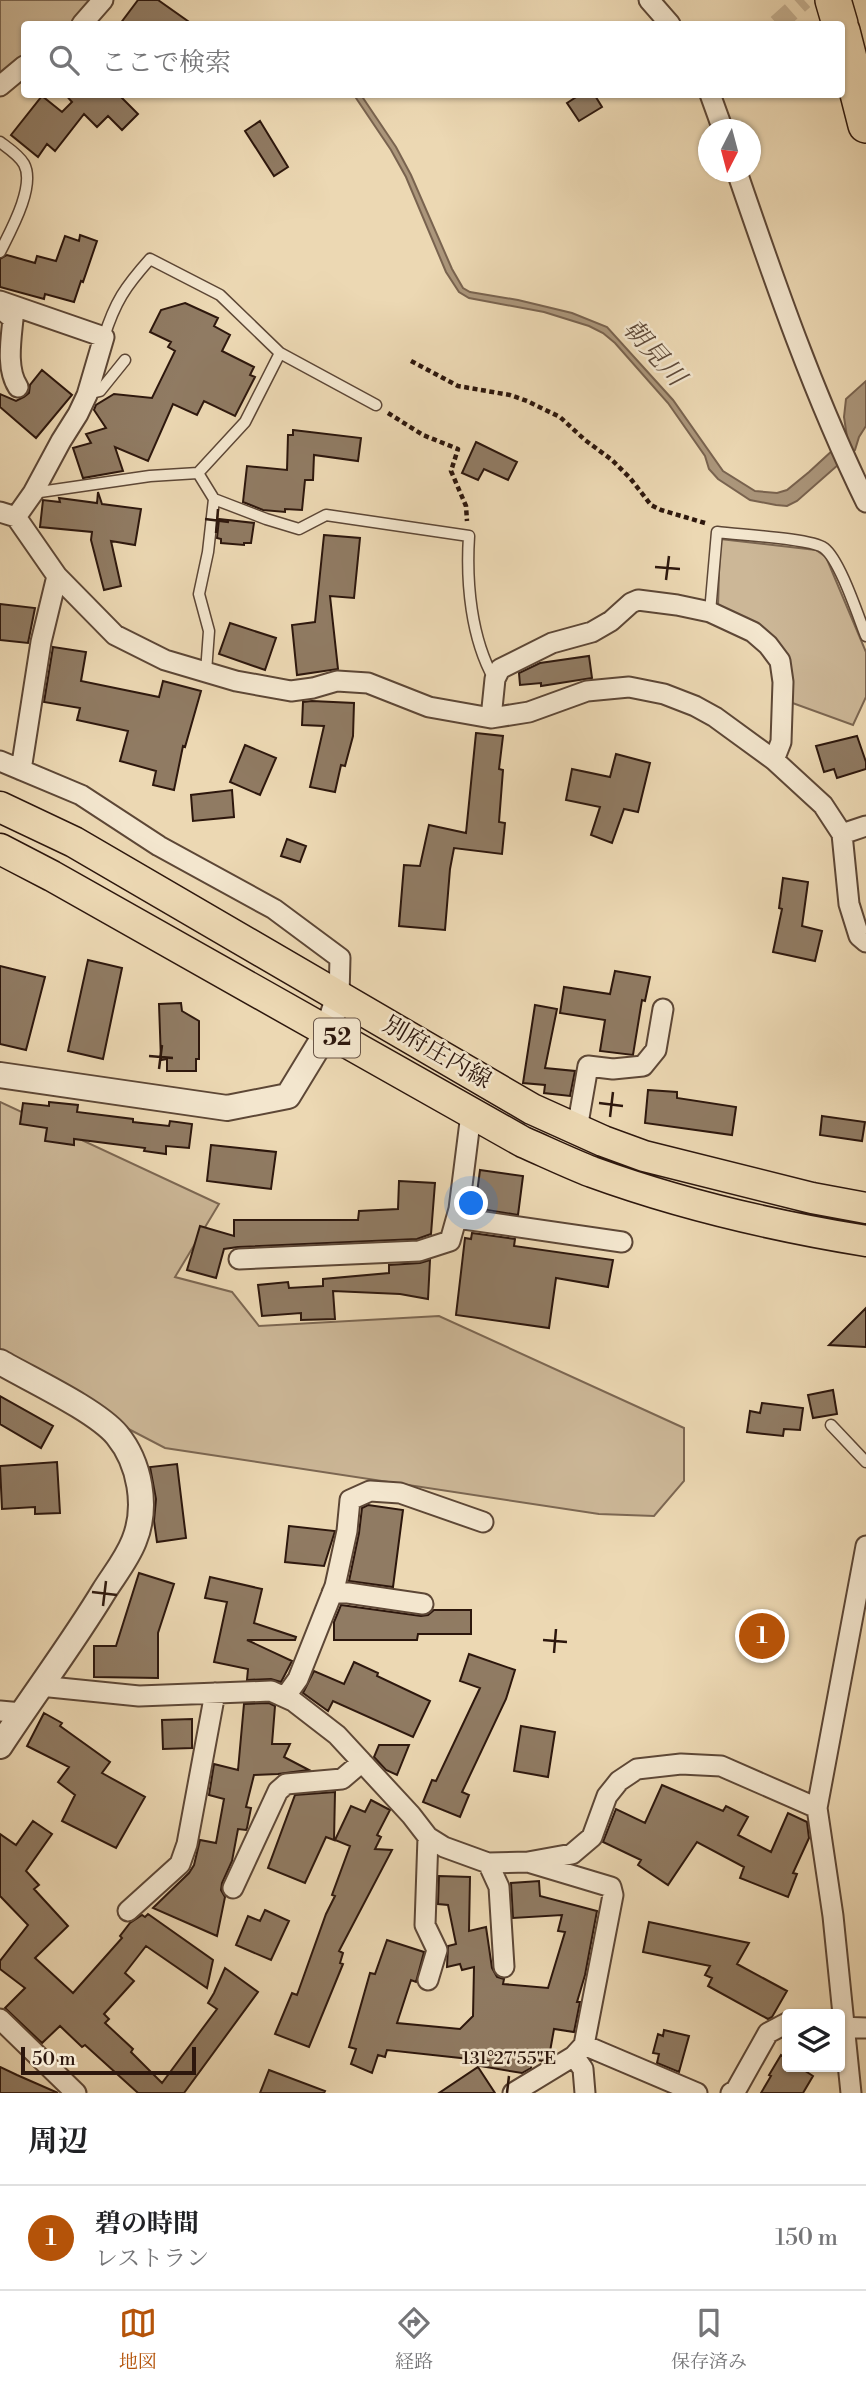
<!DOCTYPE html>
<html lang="ja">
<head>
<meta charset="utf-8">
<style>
  :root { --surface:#fff; --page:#f6f6f6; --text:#202124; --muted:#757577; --line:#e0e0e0; --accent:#b45309 }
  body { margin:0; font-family:"Libre Bodoni","Noto Serif JP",serif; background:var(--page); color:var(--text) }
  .controls { position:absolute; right:21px; bottom:21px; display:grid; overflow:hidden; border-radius:7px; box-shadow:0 2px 5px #0004 }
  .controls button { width:63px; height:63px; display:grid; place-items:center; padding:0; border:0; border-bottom:2px solid var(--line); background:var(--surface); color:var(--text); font:35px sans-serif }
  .compass { position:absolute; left:698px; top:119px; width:63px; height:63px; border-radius:50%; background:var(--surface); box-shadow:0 2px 5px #0004; rotate:186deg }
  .scale { position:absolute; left:21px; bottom:18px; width:175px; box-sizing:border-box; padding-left:7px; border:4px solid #2d170d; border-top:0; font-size:19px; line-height:24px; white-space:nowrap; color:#2d170d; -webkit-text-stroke:5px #f3e6ce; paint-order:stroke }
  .you { position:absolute; left:472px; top:1204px; width:24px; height:24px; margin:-18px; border:5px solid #fff; border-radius:50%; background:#1a73e8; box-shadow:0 0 0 10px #1a73e833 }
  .badge { display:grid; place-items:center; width:46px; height:46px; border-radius:50%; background:var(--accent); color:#fff; font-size:23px; font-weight:700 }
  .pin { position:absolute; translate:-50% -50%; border:4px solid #fff; box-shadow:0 2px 7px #0006 }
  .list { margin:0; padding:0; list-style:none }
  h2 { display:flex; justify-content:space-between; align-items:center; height:91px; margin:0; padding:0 28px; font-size:30px }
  h2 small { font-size:23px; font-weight:400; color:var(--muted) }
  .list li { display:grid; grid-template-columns:46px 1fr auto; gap:21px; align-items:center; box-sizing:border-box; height:105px; padding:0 28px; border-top:2px solid var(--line) }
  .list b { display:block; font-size:26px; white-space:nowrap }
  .list p { margin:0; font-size:23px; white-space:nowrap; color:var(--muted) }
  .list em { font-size:23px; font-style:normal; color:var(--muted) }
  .icon { flex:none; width:38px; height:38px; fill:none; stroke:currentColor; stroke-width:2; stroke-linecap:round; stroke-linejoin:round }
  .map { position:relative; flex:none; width:866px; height:2093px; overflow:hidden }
  .search { position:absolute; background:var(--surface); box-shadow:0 2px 5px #0004; left:21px; right:21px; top:21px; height:77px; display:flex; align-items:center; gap:18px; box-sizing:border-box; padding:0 24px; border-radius:7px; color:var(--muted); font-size:26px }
  .sheet { height:196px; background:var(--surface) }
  nav { display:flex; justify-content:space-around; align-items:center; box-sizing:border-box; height:98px; border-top:2px solid var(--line); background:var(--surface); font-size:19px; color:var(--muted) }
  nav a { display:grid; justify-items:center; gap:4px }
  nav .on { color:var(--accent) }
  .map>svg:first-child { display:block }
</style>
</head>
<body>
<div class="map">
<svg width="866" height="2093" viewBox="0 0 866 2093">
  <rect width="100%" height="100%" fill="#ecd8b3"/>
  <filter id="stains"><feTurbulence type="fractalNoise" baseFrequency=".00286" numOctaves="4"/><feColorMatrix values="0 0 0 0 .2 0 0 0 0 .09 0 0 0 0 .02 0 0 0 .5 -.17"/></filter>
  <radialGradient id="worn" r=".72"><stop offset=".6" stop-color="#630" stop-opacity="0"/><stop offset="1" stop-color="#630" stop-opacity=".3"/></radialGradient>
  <path fill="#ccb797" stroke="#7c6752" stroke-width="2" d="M0 0H93L72 24H24V56L0 76Z
    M720 539 816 550 826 557 866 652V697L853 725 787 701 786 663 718 607Z
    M0 1102 219 1204 175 1277 232 1292 259 1326 439 1316 684 1428V1481L654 1516 599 1514 165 1448 0 1362Z"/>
  <path fill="#ab967b" stroke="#79634f" stroke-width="2" d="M354 95H361L396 147 411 175 452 269 463 288 470 292 518 300 572 313 607 327 673 400 723 471 755 491 777 493 787 490 809 472 847 437 844 417 846 399 866 381V426L859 437 855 450 797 501 787 506 776 505 750 500 718 479 709 469 705 456 668 403 615 343 603 333 589 326 544 312 469 298 459 292 446 272 406 177 391 150Z"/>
  <path fill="#907b63" stroke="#2d170d" stroke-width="2" d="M138 0H158L192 24H120Z
    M65 94H118L138 114 122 130 108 116 97 127 84 114 55 151 47 144 38 157 11 135 42 96 62 112 72 102Z
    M581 94H594L602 107 579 121 567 103Z
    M260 121 288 167 274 176 245 131Z
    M80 235 97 241 83 282 81 281 74 302 45 294 44 299 0 287V259L7 255 35 263 37 256 56 261 65 236 79 241Z
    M185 303 218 318 214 326 230 335 222 351 254 367 250 375 255 377 235 416 204 401 197 415 173 404 148 461 115 447 123 471 83 478 73 448 91 443 86 434 106 428 94 410 96 405 114 394 152 398 175 351 168 347 171 342 150 332 161 310Z
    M42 370 72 395 36 438 0 407V394L16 401 24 397 29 393 30 385Z
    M293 430 361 438 358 461 314 455 313 480H305L302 510 285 509V512L263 510 243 502 247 466 287 470 288 435H293Z
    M476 442 517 462 508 480 484 469 478 480 462 473Z
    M98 492 102 504 141 509 135 545 111 541 121 586 104 590 91 540 92 532 40 527 43 500 60 502 59 498 97 503Z
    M219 519 254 523 251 543H244V545L221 543V539L217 538Z
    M324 535 360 538 354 598 330 596 338 669 297 675 292 625 315 622Z
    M0 604 35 608 28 643 0 640Z
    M230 623 276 638 265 670 219 654Z
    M53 647 86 652 81 681 159 697 163 681 201 691 185 747 183 746 174 790 153 785 156 771 120 761 128 731 77 720 80 708 44 702Z
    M589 656 592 678 541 686V683L520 685 519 673 540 663Z
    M312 701 354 703 353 736 345 766 341 765 335 792 310 787 324 726 302 725 303 702Z
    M476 733 503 736 499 769 503 770 499 822 505 823 502 854 454 848 450 869 445 930 399 926 404 865 420 866 429 825 466 833Z
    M857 736 866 762V769L837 778 834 769 824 772 816 746Z
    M245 745 276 758 260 795 230 782Z
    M616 754 650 763 638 812 624 809 612 843 591 835 600 807 566 800 572 769 610 777Z
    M232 790 234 817 193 821 191 795Z
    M287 839 306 846 300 862 281 856Z
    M783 878 808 882 802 926 822 931 815 961 773 952 782 909 779 908Z
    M88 960 122 968 103 1059 68 1051Z
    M0 966 45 977 26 1050 0 1044Z
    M615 971 650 977 645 1001 642 1000 633 1055 600 1051 605 1020 560 1013 564 987 610 994Z
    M181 1003 182 1011 199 1021V1059H196V1071H167V1059L161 1060 159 1004Z
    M535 1005 557 1009 545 1068 575 1071 570 1096 544 1093 545 1085 523 1083Z
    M648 1090 677 1092V1098L736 1107 732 1135 645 1123Z
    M49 1102 78 1105 77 1112 133 1119V1122L169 1126 170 1121 192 1124 189 1148 166 1146V1154L144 1151 145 1148 74 1139V1145L45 1141 47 1128 20 1124 23 1103 49 1106Z
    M822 1116 865 1122 862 1141 820 1135Z
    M211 1145 276 1152 271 1189 207 1181Z
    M480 1170 523 1176 518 1215 475 1208Z
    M399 1181 435 1183 431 1234 417 1239 238 1247 224 1249 216 1278 187 1270 200 1226 234 1236V1220H358L359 1211 398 1209Z
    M472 1233 515 1239 514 1246 613 1260 608 1287 556 1278 549 1328 456 1315 465 1238 471 1239Z
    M430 1260 428 1299 400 1294 333 1291 335 1319 301 1320V1313L262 1316 258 1285 288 1282 289 1288 323 1286V1279L389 1273V1265L420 1263Z
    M866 1308V1347L829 1345Z
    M833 1390 837 1414 813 1418 808 1395Z
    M0 1396 53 1426 41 1448 0 1424Z
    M762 1403 803 1408 800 1430 784 1429 783 1436 747 1432 750 1411 760 1413Z
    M57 1462 60 1513 35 1514V1507L2 1509 0 1466Z
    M177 1464 186 1538 157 1542 154 1521 156 1499 150 1467Z
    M368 1505 403 1510 393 1587 349 1581 359 1533 362 1508Z
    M289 1526 335 1531 324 1566 285 1562Z
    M139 1573 174 1584 158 1633V1678L94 1677V1646H116Z
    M210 1577 262 1589 254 1623 296 1637 295 1640H247L292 1661 281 1682 271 1679 247 1680 248 1669 214 1662 227 1602 205 1598Z
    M341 1605 421 1616 428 1615 434 1610H471V1634H418L417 1640H334V1622Z
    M469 1654 515 1670 506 1699 462 1792 469 1795 460 1817 423 1802 432 1780 436 1781 480 1688 460 1681Z
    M354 1662 378 1673 377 1676 430 1701 413 1737 333 1701 328 1711 303 1693 314 1671 344 1684Z
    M269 1703 275 1706 272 1744H290L284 1757 309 1770 278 1774 254 1775 246 1807 251 1808 247 1828 246 1830 238 1829 232 1861 222 1883 221 1890 225 1897 217 1936 153 1908 189 1873 194 1865 200 1840 216 1843 224 1799 209 1795 214 1764 238 1770 244 1704Z
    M44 1713 62 1723 60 1726 110 1762 102 1773 145 1797 116 1848 62 1821 75 1795 58 1782 69 1767 27 1746Z
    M192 1719V1748L163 1749 162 1720Z
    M521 1726 555 1732 548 1777 514 1771Z
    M379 1745H409L397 1775 386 1770 374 1757Z
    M662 1785 723 1811 726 1806 748 1817 738 1835 771 1852 788 1813 807 1822 809 1838 793 1873 797 1874 788 1897 740 1878 744 1867 697 1842 668 1885 638 1865 641 1860 603 1842 616 1809 645 1823Z
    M335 1792 334 1840 326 1837 305 1883 268 1868 295 1795Z
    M371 1800 390 1810 377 1835 381 1837 375 1849 392 1850 339 1951 343 1953 340 1963 343 1964 309 2047 275 2034 292 1993 297 1995 326 1914 335 1896 332 1895 350 1846 335 1840 351 1806 365 1812Z
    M33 1821 52 1834 26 1871 39 1885 34 1889 68 1926 35 1958 73 1993 122 1938 120 1936 130 1923 142 1915 145 1917 148 1914 213 1960 207 1988 146 1946 125 1973 134 1981 104 2014 109 2019 105 2023 133 2049 131 2052 162 2083 217 2009 208 2003 214 1993 225 1968 258 1992 184 2093H138L85 2045 82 2047 60 2026 42 2043 5 2008 25 1988 0 1969V1961L28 1925 0 1896V1834L16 1845Z
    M439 1876 470 1877 469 1931 486 1927 492 1968 497 1977 504 1979 503 1984 548 1988 565 1932 558 1931 562 1915 513 1918 511 1883 539 1881 540 1896 597 1911 585 1975 577 2002H580L574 2032 554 2029 549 2057 542 2061 532 2059 531 2068 522 2073 480 2066 488 2061 387 2050 385 2057 378 2055 372 2073 351 2064 356 2049 349 2047 370 1973 375 1974 387 1940 424 1952 416 1982 411 1980 397 2023 460 2029 473 2016 474 1967 462 1970 460 1964 447 1967 448 1946 456 1944 448 1905 438 1904Z
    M265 1910 289 1921 271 1960 236 1945 248 1916 260 1921Z
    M649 1922 749 1943 737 1964 787 1991 772 2017 768 2019 708 1986 712 1978 705 1975 710 1966 643 1952Z
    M664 2030 689 2036 679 2072 657 2063 659 2054 653 2053 658 2034 663 2036Z
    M781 2055 787 2059V2067H799L813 2076 803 2093H761L771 2076 769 2075Z
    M0 2067 17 2075 58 2093H0Z
    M478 2067 495 2093H439Z
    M269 2070 325 2091 324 2093H260Z"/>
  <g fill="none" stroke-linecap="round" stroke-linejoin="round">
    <path stroke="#c6b192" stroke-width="19" stroke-dasharray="19 10" stroke-linecap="butt" d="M777 24 804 0"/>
    <defs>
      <path id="service" d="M0 142C8 148 19 155 24 164 36 186 10 232 0 252
        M104 337C115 302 125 287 150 259L220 295 280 353 376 405
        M87 394 100 391 125 360
        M198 473 214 499 208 552 199 594 209 631 206 672
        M33 493 150 476 198 473 245 422 280 353
        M214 499 266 519 299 529 326 515 469 536C466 583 471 638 494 679
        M710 612 717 532C738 535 810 538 824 548 840 560 858 616 866 636
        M831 1425 866 1462"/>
      <path id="minor" d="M649 0 670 24
        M82 24 103 0
        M0 86 24 66
        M710 94 723 130
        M737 172C775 283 814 396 866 502
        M0 301 104 337 87 395 78 414 61 441 33 493 16 517
        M0 308 13 319C11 340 6 369 18 387
        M0 512 16 517 57 576 115 635 165 660 236 681 291 691 313 688 337 681 368 683 429 707 491 718 529 712 587 691 629 687 664 694 695 706 715 717 774 760 823 805 842 834 849 904 859 936 866 942
        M491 718 495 679 500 669 552 643 592 632 611 621 631 603 638 600 677 605 710 612 753 632 768 645 780 661 783 682 781 742 774 760
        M0 761 81 795 159 846 274 909 340 958 339 996
        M21 770 41 642 57 576
        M842 834 866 826
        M577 1129 588 1066 613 1069 643 1066 656 1050 663 1009
        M457 1218 622 1242
        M239 1259 419 1251 450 1241 459 1209 471 1114
        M332 1593H348L423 1604
        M40 1686 139 1696 271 1691 293 1701 337 1735 411 1815 428 1837 444 1847 488 1863 528 1862 572 1854 592 1837 607 1796 619 1781 637 1769 681 1764 721 1766 817 1808
        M285 1697 298 1679 335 1586 347 1531 350 1500 370 1491 400 1493 483 1522
        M0 1711 22 1713
        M428 1837 425 1925 437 1950 428 1980
        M488 1863 499 1887 504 1967
        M233 1888 278 1791 286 1784 342 1779 362 1762
        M128 1911 180 1864 187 1844 215 1693
        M0 2019 76 2093
        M840 2027 866 2028
        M584 2045 697 2093
        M574 2056 583 2069 585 2093
        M513 2093 574 2056 584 2045 613 1895 611 1887 531 1863
        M731 2093 736 2090 768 2033 787 2023
        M851 2093 833 1916 817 1808 866 1546"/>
      <path id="tertiary" d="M0 1075 227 1108 288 1096 327 1032 339 996
        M0 1362C31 1380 96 1410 117 1435 140 1463 148 1507 134 1541 127 1559 114 1575 104 1591 72 1644 34 1694 0 1746"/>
      <path id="primary" d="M0 807 74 842 532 1109 603 1141 644 1156 812 1198 866 1208
        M0 849 52 876 523 1142C546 1152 569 1163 592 1172 680 1204 774 1226 866 1241"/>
      <path id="motorway" d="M833 0 840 24
        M842 31 866 125"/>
    </defs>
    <use href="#service" stroke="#5d4736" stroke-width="13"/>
    <use href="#minor" stroke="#5d4736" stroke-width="23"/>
    <use href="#tertiary" stroke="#5d4736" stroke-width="28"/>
    <use href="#primary" stroke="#2d170d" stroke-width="33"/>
    <use href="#motorway" stroke="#2d170d" stroke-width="38"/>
    <path stroke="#2d170d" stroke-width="4.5" stroke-dasharray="5 3.5" stroke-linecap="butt" d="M411 361 458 386 510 395 527 401 560 417 585 440 612 460 630 478 651 505 661 510 705 523
      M388 413 423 435 458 449 451 471 466 506 467 521"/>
    <use href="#service" stroke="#f3e6ce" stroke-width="10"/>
    <use href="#minor" stroke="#f3e6ce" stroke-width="19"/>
    <use href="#tertiary" stroke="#f3e6ce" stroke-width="24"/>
    <use href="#primary" stroke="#ecd8b3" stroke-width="30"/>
    <use href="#motorway" stroke="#ecd8b3" stroke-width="35"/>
  </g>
  <path fill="none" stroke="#2d170d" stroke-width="2.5" d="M205 519 229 522M216 533 218 509M655 567 680 569M666 580 669 556M149 1056 173 1058M159 1069 162 1045M599 1103 623 1106M610 1117 613 1092M92 1592 117 1595M103 1606 106 1581M543 1640 567 1642M554 1653 556 1629M507 2093 509 2076"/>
  <g text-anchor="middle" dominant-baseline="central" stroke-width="5" stroke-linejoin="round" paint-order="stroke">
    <rect fill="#f3e6ce" stroke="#685547" stroke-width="2" x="314" y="1018.5" width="46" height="39" rx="5"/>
    <g font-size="23" font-weight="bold" fill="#2d170d">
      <text x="337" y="1038">52</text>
    </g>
    <g font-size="24" fill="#2d170d" stroke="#f3e6ce">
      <text transform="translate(437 1053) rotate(30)">別府庄内線</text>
    </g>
    <g font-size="26" font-style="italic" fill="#5f4a39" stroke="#f3e6ce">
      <text transform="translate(654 353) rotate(48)">朝見川</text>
    </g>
  </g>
  <g font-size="18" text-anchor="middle" fill="#2d170d" stroke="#f3e6ce" stroke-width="5" stroke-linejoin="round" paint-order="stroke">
    <text x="509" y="2064">131°27'55"E</text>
  </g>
  <rect width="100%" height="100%" filter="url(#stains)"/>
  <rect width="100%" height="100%" fill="url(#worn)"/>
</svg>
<div class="controls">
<button><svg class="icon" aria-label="layers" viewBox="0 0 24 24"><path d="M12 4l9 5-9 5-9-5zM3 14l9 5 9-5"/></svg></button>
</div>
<svg class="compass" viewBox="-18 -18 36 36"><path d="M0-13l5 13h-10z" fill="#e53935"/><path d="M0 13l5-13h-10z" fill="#757577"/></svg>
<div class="scale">50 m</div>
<div class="you"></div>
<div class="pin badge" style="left:762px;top:1636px">1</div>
<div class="search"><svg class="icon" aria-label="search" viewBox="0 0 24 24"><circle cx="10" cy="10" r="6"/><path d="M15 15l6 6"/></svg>ここで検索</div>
</div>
<section class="sheet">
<h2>周辺<small></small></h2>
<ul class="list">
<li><span class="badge">1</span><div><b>碧の時間</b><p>レストラン</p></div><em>150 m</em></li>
</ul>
</section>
<nav>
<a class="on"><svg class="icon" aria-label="map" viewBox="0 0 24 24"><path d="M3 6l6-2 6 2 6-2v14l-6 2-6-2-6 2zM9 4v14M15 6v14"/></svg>地図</a>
<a><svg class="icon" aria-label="directions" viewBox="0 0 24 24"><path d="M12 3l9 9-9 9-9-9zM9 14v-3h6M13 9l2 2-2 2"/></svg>経路</a>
<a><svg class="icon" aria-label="saved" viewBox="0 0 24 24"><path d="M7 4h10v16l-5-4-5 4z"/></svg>保存済み</a>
</nav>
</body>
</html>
